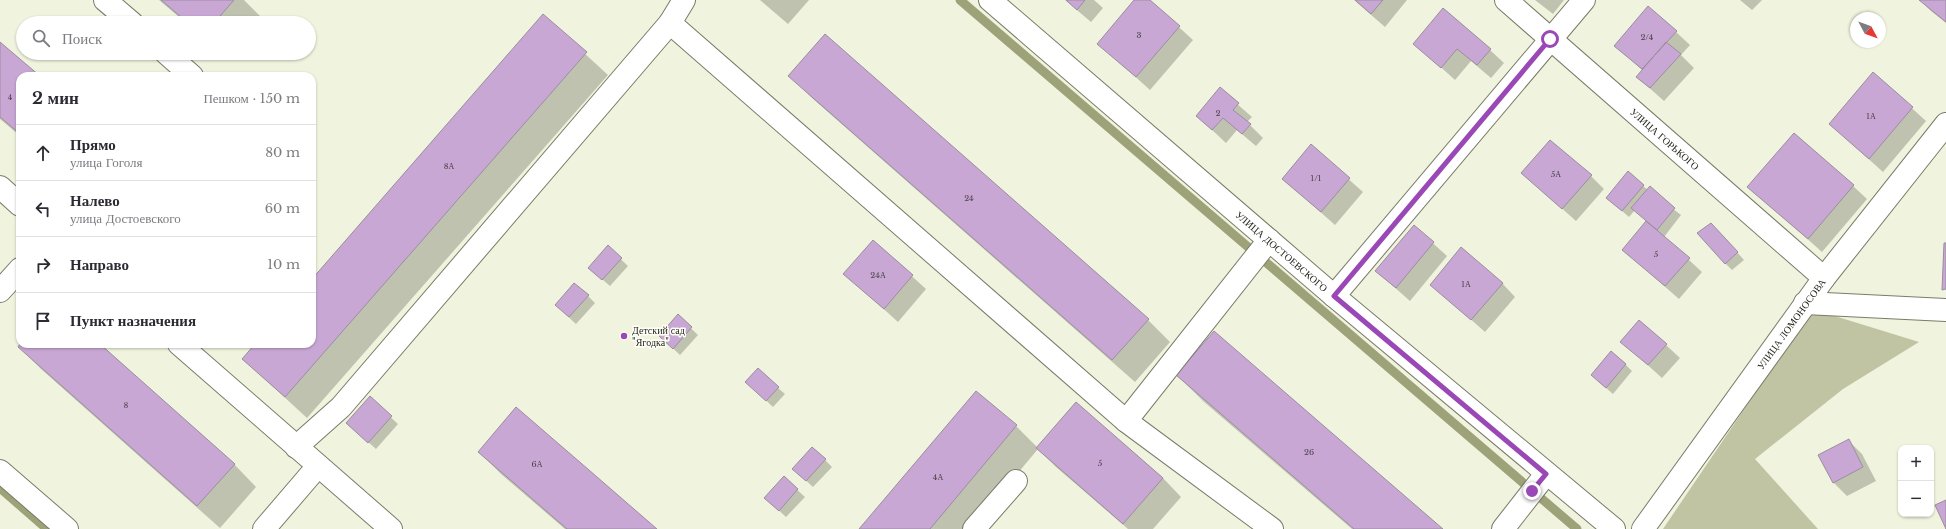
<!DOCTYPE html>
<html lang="ru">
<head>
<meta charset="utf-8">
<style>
  :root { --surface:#fff; --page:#f7f7f7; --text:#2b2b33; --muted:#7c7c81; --line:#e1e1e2 }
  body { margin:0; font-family:"Libre Baskerville",serif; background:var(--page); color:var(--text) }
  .controls { position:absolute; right:12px; bottom:12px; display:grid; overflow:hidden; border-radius:8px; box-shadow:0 1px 3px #0004 }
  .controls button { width:36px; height:36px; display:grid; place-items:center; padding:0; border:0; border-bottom:1px solid var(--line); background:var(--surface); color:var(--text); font:20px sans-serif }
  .compass { position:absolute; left:1850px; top:12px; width:36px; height:36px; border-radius:50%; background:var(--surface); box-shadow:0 1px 3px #0004; rotate:131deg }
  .stop { position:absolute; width:12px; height:12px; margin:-9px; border:3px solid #9a48b6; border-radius:50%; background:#fff }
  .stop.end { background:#9a48b6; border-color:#fff; box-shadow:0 1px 4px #0008 }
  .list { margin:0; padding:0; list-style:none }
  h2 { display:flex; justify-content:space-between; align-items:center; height:52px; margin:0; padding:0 16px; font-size:17px }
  h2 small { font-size:13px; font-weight:400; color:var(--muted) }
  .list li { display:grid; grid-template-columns:26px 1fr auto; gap:12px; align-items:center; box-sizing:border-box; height:56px; padding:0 16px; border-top:1px solid var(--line) }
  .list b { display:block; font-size:15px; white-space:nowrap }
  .list p { margin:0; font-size:13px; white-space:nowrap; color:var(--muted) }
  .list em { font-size:13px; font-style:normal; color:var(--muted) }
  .icon { flex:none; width:22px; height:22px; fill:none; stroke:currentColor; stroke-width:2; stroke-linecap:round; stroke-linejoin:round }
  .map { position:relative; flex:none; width:1946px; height:529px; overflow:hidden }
  .search { position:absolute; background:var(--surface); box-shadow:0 1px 3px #0004; left:16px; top:16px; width:300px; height:44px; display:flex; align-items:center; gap:10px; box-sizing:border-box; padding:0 14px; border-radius:22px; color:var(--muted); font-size:15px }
  .panel { position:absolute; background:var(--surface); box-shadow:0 1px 3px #0004; left:16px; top:72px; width:300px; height:276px; border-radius:12px }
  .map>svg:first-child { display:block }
</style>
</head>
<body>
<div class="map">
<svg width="1946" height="529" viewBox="0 0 1946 529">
  <rect width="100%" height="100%" fill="#f0f3dd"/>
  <path fill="#c0c4a2" d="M1812 309 1919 342 1843 389 1755 459 1818 529H1663Z"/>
  <path fill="#0003" d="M159 0H244L261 17 255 23H186Z
    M760 0H809L788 24Z
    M1065 0H1094L1103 8 1091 22Z
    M1136 0H1149L1193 40 1150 90 1099 44Z
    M1354 0H1407L1385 27Z
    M1535 0H1564L1553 14Z
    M1740 0H1762L1752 10Z
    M1920 0H1946V23L1931 11Z
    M544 16 608 75 307 418 243 359 256 344H312V280Z
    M1676 32 1690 45 1681 55 1694 68 1664 101 1637 77 1642 70 1616 46Z
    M825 36 1148 320 1170 342 1135 382 812 98 790 76Z
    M0 43 38 76H20V136L0 119Z
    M1414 43 1490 50 1504 63 1491 78 1471 61 1455 80Z
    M220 53H230L226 58Z
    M1873 73 1926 121 1883 172 1830 124Z
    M1220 89 1252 117 1247 122 1263 138 1256 146 1237 130 1226 143 1197 116Z
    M1311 146 1363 192 1335 225 1283 179Z
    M1522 173 1591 176 1604 189 1576 221Z
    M1643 186 1681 215 1664 237 1702 272 1679 299 1623 250 1647 221 1635 210 1629 217 1607 198Z
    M1853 186 1867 199 1822 252 1749 187Z
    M1414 226 1447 256 1410 301 1376 271Z
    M1718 231 1744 260 1732 270 1725 263Z
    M873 241 926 289 898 322 845 274Z
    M608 247 628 266 610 286 596 274Z
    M1502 283 1515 297 1485 332 1431 284Z
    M588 296 595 303 576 324 563 312Z
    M678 316 698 335 680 355 660 336Z
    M1622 342 1666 345 1680 358 1662 378Z
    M22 344H99L234 464 256 487 220 528 41 369 19 347Z
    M1625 364 1632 371 1613 394 1599 382Z
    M1177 375 1441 529H1352L1203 401Z
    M778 388 785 394 773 407 754 389Z
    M976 392 1016 426 1038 448 1076 404 1163 478 1181 497 1153 529H1128L1056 467 1038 449 971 529H861Z
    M370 398 398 424 376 449 347 423Z
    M1848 440 1862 454 1876 481 1847 496 1833 482Z
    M479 452 656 529H565L501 474Z
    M825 460 832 467 813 487 800 475Z
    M784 478 805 497 786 517 773 505Z"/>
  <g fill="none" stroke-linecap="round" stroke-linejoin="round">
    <path stroke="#9da278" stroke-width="9" d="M960 0 1577 529
      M0 488 47 529"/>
  </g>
  <path fill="#c9a7d5" stroke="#9a8d9f" d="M161 0H234L214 23H188Z
    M1066 0H1085L1077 10Z
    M1134 0H1150L1180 26 1136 77 1097 44Z
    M1355 0H1383L1371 14Z
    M1919 0H1946V22Z
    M1648 6 1677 31 1642 69 1614 46Z
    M1443 8 1491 49 1477 65 1457 49 1441 68 1413 44Z
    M543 14 587 52 285 397 242 359 255 344H312V279Z
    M825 34 1149 319 1112 360 788 76Z
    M0 42 40 76H20V134L0 117Z
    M1666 42 1681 54 1650 88 1636 77Z
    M1873 72 1913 107 1869 159 1829 124Z
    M1220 87 1239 103 1233 110 1251 124 1242 134 1223 118 1212 130 1196 116Z
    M1794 133 1854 185 1808 239 1747 187Z
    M1550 140 1592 175 1562 209 1521 173Z
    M1311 144 1350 178 1321 212 1282 179Z
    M1628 171 1644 185 1622 211 1606 198Z
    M1650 186 1675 208 1657 230 1631 208Z
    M1646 221 1690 258 1665 286 1622 250Z
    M1711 223 1738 252 1725 264 1697 233Z
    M1414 225 1434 242 1396 288 1375 271Z
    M873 240 913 275 884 309 843 274Z
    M1944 243H1946V289L1942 290Z
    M608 245 622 258 602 280 588 268Z
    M1461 247 1503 283 1471 320 1430 285Z
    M574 283 589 295 569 317 555 305Z
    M678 314 692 327 673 349 659 336Z
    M1639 320 1667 344 1648 365 1620 342Z
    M1214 331 1443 529H1354L1176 375Z
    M20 344H100L235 464 197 506 18 347Z
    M1611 351 1626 364 1606 388 1591 375Z
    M758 368 779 387 766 401 745 382Z
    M976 391 1017 425 930 529H859Z
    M370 396 392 416 368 443 346 423Z
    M1076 402 1163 478 1123 524 1036 448Z
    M516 407 589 470 657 529H567L478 452Z
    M1849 439 1863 467 1833 483 1818 455Z
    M812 447 826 459 806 481 792 469Z
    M784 476 798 489 779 511 764 498Z
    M1946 500V529L1935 505Z"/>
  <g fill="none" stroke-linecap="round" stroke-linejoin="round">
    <defs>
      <g id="minor">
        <path d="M105 0 132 23"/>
        <path id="s1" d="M990 0 1334 296 1614 529"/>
        <path id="s2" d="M1506 0 1824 278"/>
        <path d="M670 23 684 0"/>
        <path d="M166 53 192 76"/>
        <path d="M0 187 20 205"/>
        <path d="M1269 240 1126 421 1272 529"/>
        <path d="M0 291 20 269"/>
        <path d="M1334 296 1584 0"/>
        <path d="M1805 303 1946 310"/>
        <path d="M179 344 391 529"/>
        <path d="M296 447 341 407 670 23 1126 421"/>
        <path d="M0 471 67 529"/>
        <path d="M264 529 318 466"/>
        <path d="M974 529 1016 481"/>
        <path d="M1503 529 1546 474"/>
        <path id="s3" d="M1643 529 1824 278 1946 124"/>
      </g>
    </defs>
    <use href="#minor" stroke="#7a7c69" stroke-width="24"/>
    <use href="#minor" stroke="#fff" stroke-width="22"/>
  </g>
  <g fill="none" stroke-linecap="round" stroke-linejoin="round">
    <path stroke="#9a48b6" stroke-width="5" d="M1532 491 1546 474 1334 296 1550 39"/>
  </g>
  <circle fill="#9a48b6" stroke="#fefff6" stroke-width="1.5" cx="624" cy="336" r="4"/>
  <g text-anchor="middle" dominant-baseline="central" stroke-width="3" stroke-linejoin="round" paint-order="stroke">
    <g font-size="8" fill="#494146">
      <text x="1139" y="35">3</text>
      <text x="1647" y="37">2/4</text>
      <text x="10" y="97">4</text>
      <text x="1218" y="113">2</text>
      <text x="1871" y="116">1А</text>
      <text x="449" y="166">8А</text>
      <text x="1556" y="174">5А</text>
      <text x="1316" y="178">1/1</text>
      <text x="969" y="198">24</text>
      <text x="1656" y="254">5</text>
      <text x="878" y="275">24А</text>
      <text x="1466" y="284">1А</text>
      <text x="126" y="405">8</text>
      <text x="1309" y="452">26</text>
      <text x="1100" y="463">5</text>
      <text x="537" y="464">6А</text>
      <text x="938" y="477">4А</text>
    </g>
    <g font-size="10" fill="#1e1f17" stroke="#fefff6">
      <text stroke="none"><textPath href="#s2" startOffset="211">УЛИЦА ГОРЬКОГО</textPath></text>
      <text stroke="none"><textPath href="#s1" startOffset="385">УЛИЦА ДОСТОЕВСКОГО</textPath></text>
      <text stroke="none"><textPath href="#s3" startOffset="253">УЛИЦА ЛОМОНОСОВА</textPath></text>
    </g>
    <g font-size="10" fill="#1e1f17" stroke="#fefff6" text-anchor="start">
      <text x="632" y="330">Детский сад<tspan x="632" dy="12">"Ягодка"</tspan></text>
    </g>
  </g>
</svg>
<div class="controls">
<button>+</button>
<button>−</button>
</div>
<svg class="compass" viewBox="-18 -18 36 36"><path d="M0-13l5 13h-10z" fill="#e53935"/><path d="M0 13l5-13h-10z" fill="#7c7c81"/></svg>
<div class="stop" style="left:1550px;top:39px"></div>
<div class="stop end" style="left:1532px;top:491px"></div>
<div class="search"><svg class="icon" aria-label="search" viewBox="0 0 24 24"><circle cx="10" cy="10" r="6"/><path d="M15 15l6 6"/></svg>Поиск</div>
<section class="panel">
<h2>2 мин<small>Пешком · 150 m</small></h2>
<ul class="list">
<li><svg class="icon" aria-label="ahead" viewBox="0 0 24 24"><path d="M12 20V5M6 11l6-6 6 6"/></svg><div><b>Прямо</b><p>улица Гоголя</p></div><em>80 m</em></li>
<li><svg class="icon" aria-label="left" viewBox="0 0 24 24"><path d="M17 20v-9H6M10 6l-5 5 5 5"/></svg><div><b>Налево</b><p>улица Достоевского</p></div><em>60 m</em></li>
<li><svg class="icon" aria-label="right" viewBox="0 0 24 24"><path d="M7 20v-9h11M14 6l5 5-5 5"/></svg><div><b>Направо</b></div><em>10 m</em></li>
<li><svg class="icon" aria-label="arrive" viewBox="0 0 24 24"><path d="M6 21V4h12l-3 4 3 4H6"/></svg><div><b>Пункт назначения</b></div></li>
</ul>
</section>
</div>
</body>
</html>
